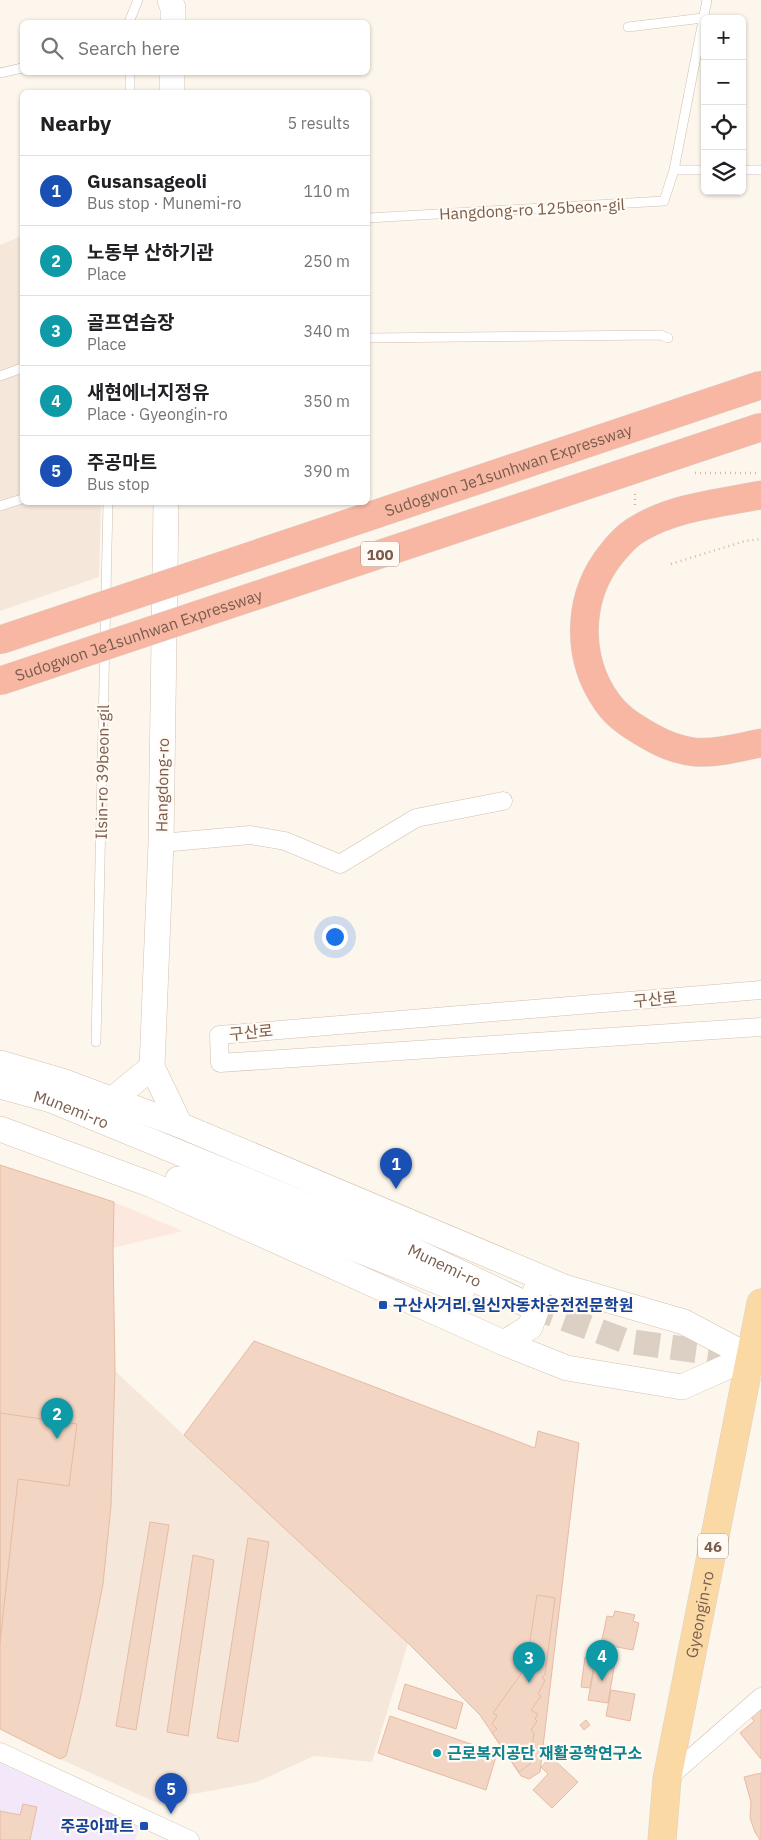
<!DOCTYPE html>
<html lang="en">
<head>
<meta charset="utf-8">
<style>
  :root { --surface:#fff; --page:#f6f6f6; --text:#202124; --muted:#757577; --line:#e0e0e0; --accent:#e76f51 }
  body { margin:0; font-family:"IBM Plex Sans","Noto Sans KR",sans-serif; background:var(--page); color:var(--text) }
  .controls { position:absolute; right:15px; top:15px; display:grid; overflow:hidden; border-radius:8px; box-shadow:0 1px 4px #0004 }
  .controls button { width:45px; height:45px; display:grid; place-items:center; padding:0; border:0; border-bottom:1px solid var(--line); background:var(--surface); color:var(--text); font:25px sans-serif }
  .you { position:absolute; left:334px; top:936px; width:18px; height:18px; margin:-12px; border:4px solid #fff; border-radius:50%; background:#1a73e8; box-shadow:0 0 0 8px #1a73e833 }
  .badge { display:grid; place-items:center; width:32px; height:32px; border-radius:50%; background:var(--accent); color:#fff; font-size:16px; font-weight:700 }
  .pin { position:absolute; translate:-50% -41px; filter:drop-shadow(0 1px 2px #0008) }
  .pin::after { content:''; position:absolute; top:26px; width:18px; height:15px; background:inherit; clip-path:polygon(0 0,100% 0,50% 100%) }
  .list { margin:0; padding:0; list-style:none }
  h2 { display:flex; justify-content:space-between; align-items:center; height:65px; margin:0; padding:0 20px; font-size:21px }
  h2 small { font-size:16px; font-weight:400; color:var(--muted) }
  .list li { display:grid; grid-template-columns:32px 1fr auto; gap:15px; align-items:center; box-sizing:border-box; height:70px; padding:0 20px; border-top:1px solid var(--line) }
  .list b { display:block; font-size:19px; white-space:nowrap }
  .list p { margin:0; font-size:16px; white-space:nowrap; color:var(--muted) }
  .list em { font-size:16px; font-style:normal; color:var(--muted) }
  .icon { flex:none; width:28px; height:28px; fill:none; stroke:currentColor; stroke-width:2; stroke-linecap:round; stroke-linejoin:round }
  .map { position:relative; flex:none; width:761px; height:1840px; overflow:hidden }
  .search { position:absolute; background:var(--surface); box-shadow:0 1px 4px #0004; left:20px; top:20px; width:350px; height:55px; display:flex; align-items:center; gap:12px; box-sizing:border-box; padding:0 18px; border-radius:8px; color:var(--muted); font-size:19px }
  .panel { position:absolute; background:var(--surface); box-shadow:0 1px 4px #0004; left:20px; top:90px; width:350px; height:415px; border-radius:8px }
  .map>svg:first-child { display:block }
</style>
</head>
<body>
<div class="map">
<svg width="761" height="1840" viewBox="0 0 761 1840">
  <rect width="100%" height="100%" fill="#fdf6ec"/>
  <path fill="#f5e8da" d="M22 236V502L101 503 99 577 0 611V245Z
    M115 1371 408 1643 372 1762 314 1756 257 1782 172 1798 166 1807 60 1759 66 1756 80 1700 103 1584 111 1506Z"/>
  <path fill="#fde8e0" d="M114 1202 183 1231 113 1248Z"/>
  <path fill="#f3e8fa" d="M0 1763 139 1827 135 1840H0Z"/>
  <path fill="#f3d5c3" stroke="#e6bba3" d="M0 1165 114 1202 113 1248 115 1371 111 1506 103 1584 80 1700 66 1756 60 1759 0 1729Z
    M254 1341 535 1448 538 1431 579 1443 540 1772 529 1779 521 1776 480 1715 408 1643 184 1435Z
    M0 1413 77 1424 69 1486 18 1479 0 1642Z
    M150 1522 169 1525 136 1730 116 1726Z
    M248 1538 269 1542 238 1742 217 1738Z
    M193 1555 214 1560 188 1736 167 1732Z
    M537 1595 555 1598 545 1674 542 1678 545 1680 538 1694 541 1696 531 1710 538 1714 535 1719 537 1721 531 1730 534 1733 530 1764 519 1772 492 1733 497 1729 492 1724 497 1716 493 1713 526 1667Z
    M615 1611 635 1615 633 1621 639 1623 633 1650 601 1644 607 1616 613 1617Z
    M585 1657 595 1659 590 1688 581 1687Z
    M596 1659 615 1662 608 1703 588 1700Z
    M405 1684 463 1703 456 1729 398 1709Z
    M611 1690 635 1694 630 1721 606 1716Z
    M761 1708V1759L740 1733 754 1721 751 1717Z
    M390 1716 497 1753 486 1790 378 1753Z
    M586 1720 590 1725 584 1730 580 1725Z
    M551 1757 578 1782 552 1808 533 1790 548 1774 541 1767Z
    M761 1773V1840H760L755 1832 750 1818 751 1802 744 1777Z
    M23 1804 37 1807 30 1840H0V1811L20 1815Z"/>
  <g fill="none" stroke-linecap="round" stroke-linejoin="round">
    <path stroke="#dcd0c4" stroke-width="25" stroke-dasharray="25 12" stroke-linecap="butt" d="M530 1306 626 1341 751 1358"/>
    <defs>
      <path id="lane" d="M129 22 138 0
        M628 27 703 18
        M130 72V92
        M0 73 22 68
        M674 170H705
        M742 170H761
        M368 218 664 201 674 170 707 0
        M368 338 661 335 668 338
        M0 376 22 368
        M0 506 22 499
        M96 1042 108 502"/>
      <path id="street" d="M161 843 250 835 285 841 340 864 416 818 503 801
        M761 990 219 1035 220 1063 761 1027
        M0 1752 190 1840
        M667 1779 761 1697"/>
      <g id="secondary">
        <path d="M170 0 173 8V22"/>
        <path d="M172 92V72"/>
        <path d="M166 502 161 843 152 1067 180 1125"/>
        <path d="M0 1063 62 1081 180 1125 564 1287 684 1322 750 1357 761 1366"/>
        <path id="s1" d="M0 1086 51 1100 396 1242 530 1306"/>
        <path d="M112 1100 152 1067"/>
        <path d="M0 1129 152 1185 504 1343 567 1368 682 1387 760 1352"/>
        <path d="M178 1179 462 1291"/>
        <path d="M504 1343 530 1327 539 1303 535 1292"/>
      </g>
      <g id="primary">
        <path id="s2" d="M662 1840 667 1779 761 1303"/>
      </g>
      <path id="highway" d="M761 495C720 503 674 507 638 529 625 536 615 549 606 561 577 603 577 660 607 702 618 718 635 728 651 737 663 744 679 750 694 752 716 754 740 747 761 743"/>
    </defs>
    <use href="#lane" stroke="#d1beb0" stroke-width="10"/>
    <use href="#street" stroke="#d1beb0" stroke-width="19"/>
    <use href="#secondary" stroke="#d6c0b0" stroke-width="26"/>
    <use href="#primary" stroke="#dad1cd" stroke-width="29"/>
    <use href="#highway" stroke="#dad1cd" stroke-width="29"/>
    <path stroke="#d9b8a5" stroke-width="2.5" stroke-dasharray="1 4" stroke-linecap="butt" d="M695 473H757
      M635 505V492
      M671 564 745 541 761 539"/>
    <use href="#lane" stroke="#fff" stroke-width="9"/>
    <use href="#street" stroke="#fff" stroke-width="18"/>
    <use href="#secondary" stroke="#fff" stroke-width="25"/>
    <use href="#primary" stroke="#fbd9a5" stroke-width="28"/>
    <use href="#highway" stroke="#f7b7a3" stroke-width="28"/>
    <defs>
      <g id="highway-bridge">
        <path id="s3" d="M0 640 761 385"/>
        <path id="s4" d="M0 681 761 427"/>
      </g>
    </defs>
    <use href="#highway-bridge" stroke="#dad1cd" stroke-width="29" stroke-linecap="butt"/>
    <use href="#highway-bridge" stroke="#f7b7a3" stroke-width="28"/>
  </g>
  <g fill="#1a4fb4" stroke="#fffaf3" stroke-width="2">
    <rect x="378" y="1300" width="10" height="10" rx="2.5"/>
    <rect x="139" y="1821" width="10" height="10" rx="2.5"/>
  </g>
  <circle fill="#0f9aa8" stroke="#fffaf3" stroke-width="2" cx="437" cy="1753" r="5"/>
  <g text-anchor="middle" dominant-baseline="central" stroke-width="4.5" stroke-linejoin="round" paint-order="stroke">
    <g fill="#fffaf3" stroke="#a28b7f" stroke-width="1">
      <rect x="361" y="541.5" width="38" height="25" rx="4"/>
      <rect x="698" y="1533.5" width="30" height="25" rx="4"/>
    </g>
    <g font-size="15" font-weight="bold" fill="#7a5c4d">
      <text x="380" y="554">100</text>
      <text x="713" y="1546">46</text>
    </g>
    <g font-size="16" fill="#7a5c4d" stroke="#fffaf3">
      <text transform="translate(532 209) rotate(-3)">Hangdong-ro 125beon-gil</text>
      <text stroke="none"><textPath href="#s3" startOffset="536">Sudogwon Je1sunhwan Expressway</textPath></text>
      <text stroke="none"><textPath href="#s4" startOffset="146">Sudogwon Je1sunhwan Expressway</textPath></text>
      <text transform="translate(102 772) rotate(-89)">Ilsin-ro 39beon-gil</text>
      <text transform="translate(162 785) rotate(-89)">Hangdong-ro</text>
      <text transform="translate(655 999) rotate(-5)">구산로</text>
      <text transform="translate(251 1032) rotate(-5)">구산로</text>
      <text stroke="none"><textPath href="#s1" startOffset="75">Munemi-ro</textPath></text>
      <text stroke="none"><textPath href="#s1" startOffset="480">Munemi-ro</textPath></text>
      <text stroke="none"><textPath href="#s2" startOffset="229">Gyeongin-ro</textPath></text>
    </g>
    <g font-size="16" font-weight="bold" fill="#164399" stroke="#fffaf3" text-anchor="start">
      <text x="393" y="1305">구산사거리.일신자동차운전전문학원</text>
      <text x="134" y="1826" text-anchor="end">주공아파트</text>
    </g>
    <g font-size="16" font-weight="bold" fill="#0d838f" stroke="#fffaf3" text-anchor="start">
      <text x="447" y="1753">근로복지공단 재활공학연구소</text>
    </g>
  </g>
</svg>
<div class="controls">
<button>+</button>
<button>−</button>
<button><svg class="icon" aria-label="locate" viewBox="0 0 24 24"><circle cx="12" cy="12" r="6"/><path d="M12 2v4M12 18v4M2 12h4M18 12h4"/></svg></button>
<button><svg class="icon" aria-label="layers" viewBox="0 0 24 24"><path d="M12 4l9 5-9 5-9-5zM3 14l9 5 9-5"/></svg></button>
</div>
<div class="you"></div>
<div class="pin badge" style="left:396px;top:1189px;background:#1a4fb4">1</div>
<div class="pin badge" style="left:57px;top:1439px;background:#0f9aa8">2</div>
<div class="pin badge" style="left:529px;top:1683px;background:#0f9aa8">3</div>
<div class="pin badge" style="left:602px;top:1681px;background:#0f9aa8">4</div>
<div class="pin badge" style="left:171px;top:1814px;background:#1a4fb4">5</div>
<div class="search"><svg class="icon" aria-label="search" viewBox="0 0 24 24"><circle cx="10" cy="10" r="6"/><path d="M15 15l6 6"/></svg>Search here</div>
<section class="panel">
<h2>Nearby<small>5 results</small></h2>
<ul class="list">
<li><span class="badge" style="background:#1a4fb4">1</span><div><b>Gusansageoli</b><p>Bus stop · Munemi-ro</p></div><em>110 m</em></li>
<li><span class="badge" style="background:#0f9aa8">2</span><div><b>노동부 산하기관</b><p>Place</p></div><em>250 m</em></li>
<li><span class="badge" style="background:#0f9aa8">3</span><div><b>골프연습장</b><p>Place</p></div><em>340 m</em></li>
<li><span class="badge" style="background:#0f9aa8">4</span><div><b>새현에너지정유</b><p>Place · Gyeongin-ro</p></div><em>350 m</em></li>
<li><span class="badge" style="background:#1a4fb4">5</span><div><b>주공마트</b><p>Bus stop</p></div><em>390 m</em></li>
</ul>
</section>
</div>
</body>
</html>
